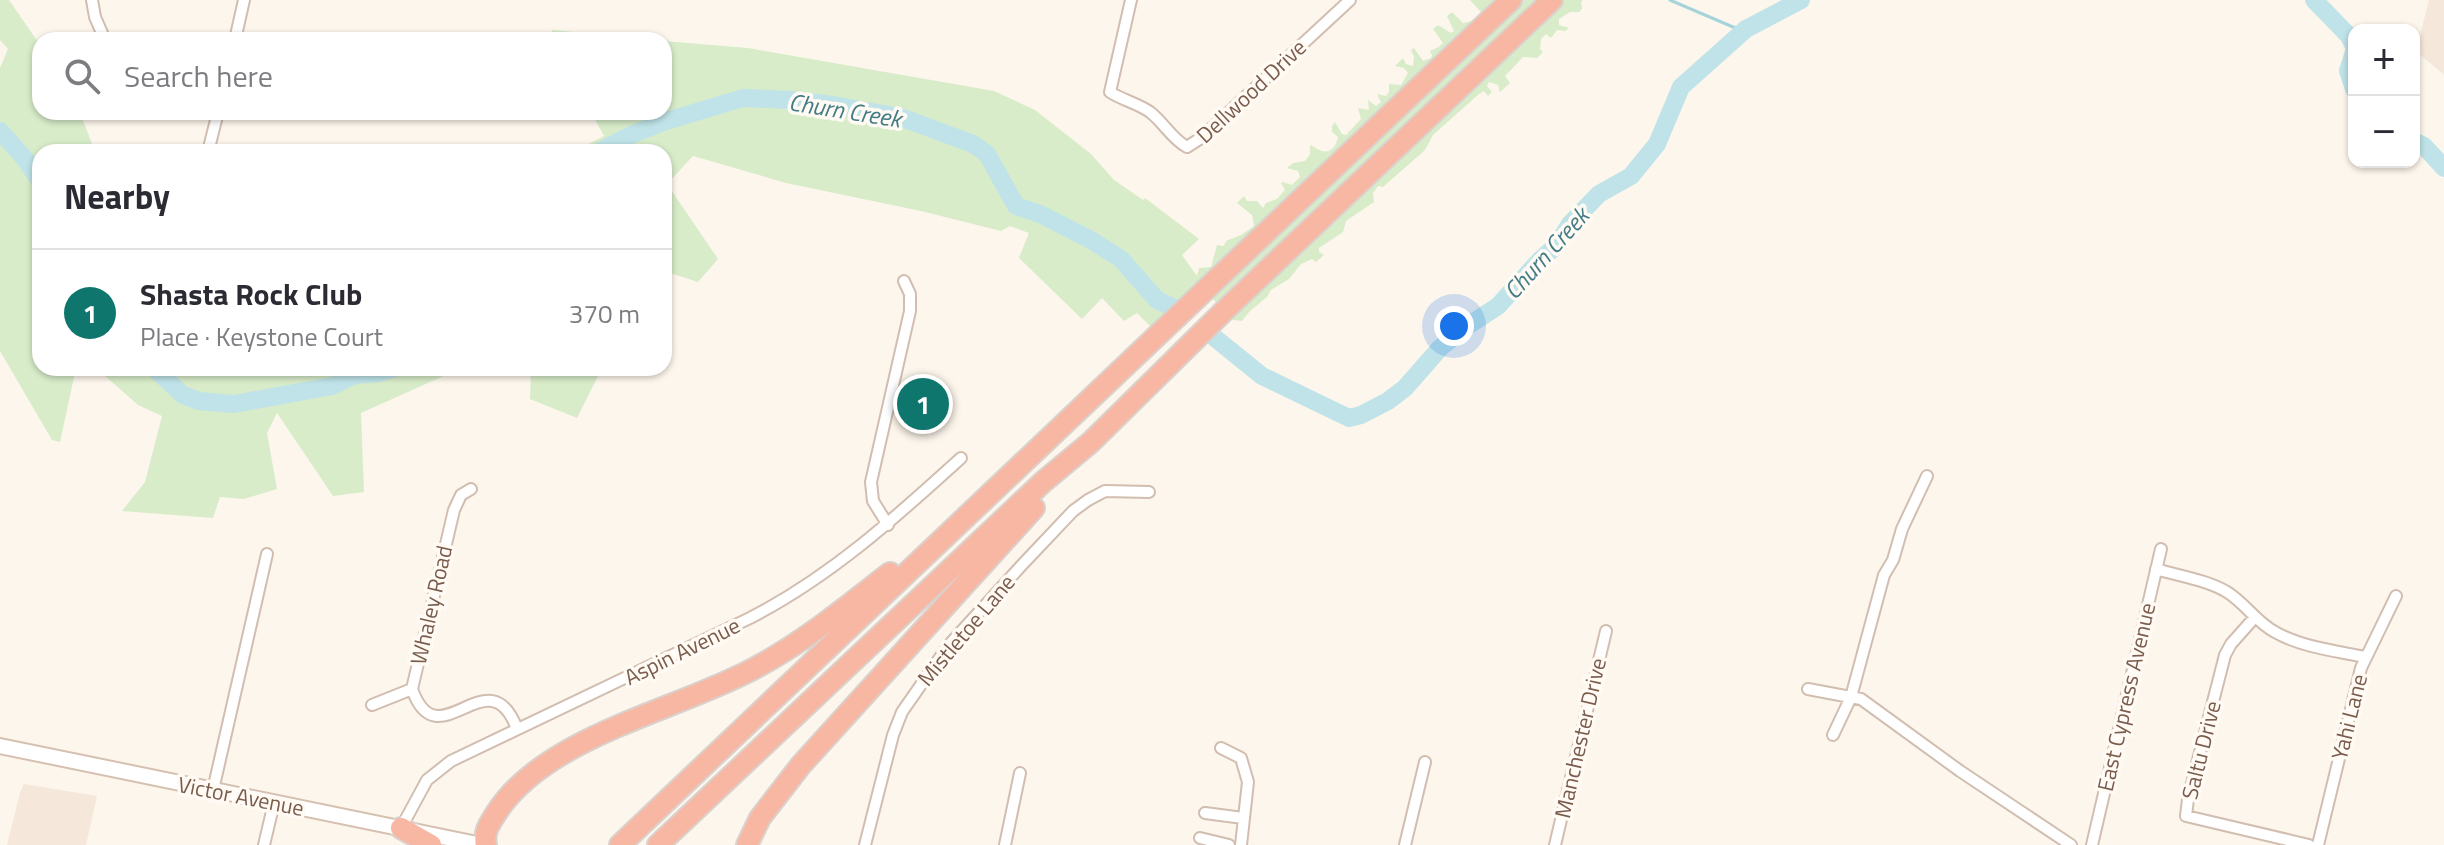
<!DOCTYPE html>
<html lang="en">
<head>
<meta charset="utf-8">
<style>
  :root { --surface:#fff; --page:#f2f2f3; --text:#2b2b33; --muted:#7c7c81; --line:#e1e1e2; --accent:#0f766e }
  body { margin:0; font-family:"Titillium Web",sans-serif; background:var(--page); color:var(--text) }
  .controls { position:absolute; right:24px; top:24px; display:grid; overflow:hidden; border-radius:16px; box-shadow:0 2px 6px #0004 }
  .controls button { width:72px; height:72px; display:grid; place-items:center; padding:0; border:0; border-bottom:2px solid var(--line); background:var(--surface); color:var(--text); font:40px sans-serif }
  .you { position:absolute; left:1454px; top:326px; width:28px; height:28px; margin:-20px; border:6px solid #fff; border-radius:50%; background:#1a73e8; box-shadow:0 0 0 12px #1a73e833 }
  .badge { display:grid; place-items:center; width:52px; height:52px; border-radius:50%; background:var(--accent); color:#fff; font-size:26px; font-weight:700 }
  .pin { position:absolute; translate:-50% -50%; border:4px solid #fff; box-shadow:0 2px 8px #0006 }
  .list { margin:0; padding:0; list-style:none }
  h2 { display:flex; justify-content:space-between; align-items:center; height:104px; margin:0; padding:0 32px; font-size:34px }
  h2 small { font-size:26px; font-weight:400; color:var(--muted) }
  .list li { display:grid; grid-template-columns:52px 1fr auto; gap:24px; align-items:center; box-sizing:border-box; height:128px; padding:0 32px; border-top:2px solid var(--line) }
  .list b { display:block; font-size:30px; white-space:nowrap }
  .list p { margin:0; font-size:26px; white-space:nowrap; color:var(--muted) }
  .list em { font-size:26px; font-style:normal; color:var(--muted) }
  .icon { flex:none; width:44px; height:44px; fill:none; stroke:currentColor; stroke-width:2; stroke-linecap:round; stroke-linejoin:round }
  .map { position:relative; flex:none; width:2444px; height:845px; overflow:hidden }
  .search { position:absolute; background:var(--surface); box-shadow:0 2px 6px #0004; left:32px; top:32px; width:640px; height:88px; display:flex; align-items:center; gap:20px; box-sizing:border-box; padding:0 28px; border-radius:24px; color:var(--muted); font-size:30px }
  .panel { position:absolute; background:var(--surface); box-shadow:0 2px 6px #0004; left:32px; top:144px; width:640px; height:232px; border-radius:24px }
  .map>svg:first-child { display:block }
</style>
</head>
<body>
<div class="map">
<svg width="2444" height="845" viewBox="0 0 2444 845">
  <rect width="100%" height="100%" fill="#fdf6ec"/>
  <path fill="#f5e8da" d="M2429 0H2444V75L2416 51Z
    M24 784 97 796 86 845H7L20 793Z"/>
  <path fill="#d8ecc9" d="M0 0H9L40 45V112H80L95 152H40V368H76L60 442 52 440 0 351V68L8 49 0 40Z
    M1470 0H1583L1581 2 1582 9 1579 12H1570L1559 19V25L1569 28 1565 31 1557 30 1551 38 1546 34 1541 39 1540 49 1543 52 1537 58 1523 57 1505 76 1510 83 1500 92 1498 85 1489 82 1487 86 1492 92 1488 96 1484 91 1479 94 1433 135 1425 150 1383 187 1378 186 1373 193 1374 202 1346 221 1343 232 1319 248V252L1324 255 1316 262 1312 259 1301 264 1289 279 1271 290 1267 297 1250 311 1242 321 1233 320 1211 297 1152 328 1137 313 1124 321 1102 298 1082 319 1019 258 1029 233 1010 226 1001 231 921 211 786 183 693 156 667 184 718 259 698 282 664 271V152H573L604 136 591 112H664V41L748 48 994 91 1035 110 1091 154 1114 180 1143 200 1145 198 1199 239 1182 255 1197 276 1199 268 1211 267 1217 245 1224 246 1226 241 1241 235 1254 226 1252 215 1237 203 1244 196 1247 201H1257L1263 208 1266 203 1277 199 1285 190 1281 183 1283 182 1292 185 1300 177 1298 171 1287 168 1293 163 1305 161 1310 154V147L1311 145C1324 155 1334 154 1338 137L1332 132V126L1335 122 1342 134 1346 135 1361 119 1358 108 1369 110 1368 100 1376 106 1381 102 1377 94 1386 96 1389 92V84L1401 85 1408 73 1404 68 1395 66 1403 58 1406 64 1413 66 1414 57 1411 50 1414 48 1423 61 1431 58 1432 55 1430 51 1439 47 1443 43 1433 29 1438 25 1451 33 1454 31 1447 16 1452 12 1463 23 1472 21 1481 12Z
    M552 30 656 40H550Z
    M96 368H456L448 374 361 413 364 492 333 496 277 413 267 433 277 489 244 499 220 497 213 518 122 511 145 482 162 416 138 405Z
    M531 368H602L577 418 530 399Z"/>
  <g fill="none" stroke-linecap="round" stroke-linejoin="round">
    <path stroke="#a5d3da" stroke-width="3" d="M1670 0 1733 27 1746 29"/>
    <path stroke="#bfe3e8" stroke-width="18" d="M2314 0 2349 36 2354 46
      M2354 52 2348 71 2354 89
      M0 131 25 159 40 181
      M2414 141 2424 146 2444 168
      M599 152 631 135 663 122 743 98 791 100 833 105 900 117 973 144 987 154 1016 206 1040 214 1091 240 1121 259 1157 300 1174 308
      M1215 338 1262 376 1349 418 1361 415 1388 401 1405 388 1440 348 1469 325 1498 306 1539 261 1557 245 1570 224 1599 194 1631 176 1657 144 1681 87 1746 29 1801 0
      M154 368 183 395 199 401 234 404 332 386 355 375 379 373 395 368"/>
    <defs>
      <path id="minor" d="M92 0 95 17 105 40
        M1131 0 1110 92C1122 100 1137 103 1150 112 1163 122 1173 140 1187 147L1201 138 1350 0
        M235 40 244 0
        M208 152 218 112
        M471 489 461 495 454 510 412 689C438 763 489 653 517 729
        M888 525 873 501 871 482 910 311V294L904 281
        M2156 569C2179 576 2207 580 2227 592 2245 603 2256 622 2275 632 2301 647 2336 651 2365 657
        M2255 617 2231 644 2225 655 2188 799 2186 816 2309 845
        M1808 689 1861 699 1960 771 2071 845
        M372 705 412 689
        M1833 735 1851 697 1884 575 1893 560 1902 529 1927 476
        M1221 748 1241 758 1248 782 1241 845
        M213 790 267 554
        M1205 813 1243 818
        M401 828 427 780 451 761 750 618C830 577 895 518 961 458
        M1200 838 1229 845
        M264 845 274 803
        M865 845 893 735 902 712 948 646 1021 566 1073 511 1088 500 1105 491 1149 492
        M1005 845 1020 773
        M1405 845 1425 762
        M1555 845 1606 631
        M2092 845 2161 549
        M2318 845 2361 668 2396 596"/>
      <path id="secondary" d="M0 746 482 845"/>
      <path id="motorway" d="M401 828 431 845
        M486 845C483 832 490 823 497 812 546 736 678 710 755 668 804 642 846 607 890 573
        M620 845 1511 0
        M658 845 1043 482 1091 442 1224 311 1552 0
        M747 845 760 818 801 765 1034 508"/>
    </defs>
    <use href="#minor" stroke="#d1beb0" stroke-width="14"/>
    <use href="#secondary" stroke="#d6c0b0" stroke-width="18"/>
    <use href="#motorway" stroke="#dad1cd" stroke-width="24"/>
    <use href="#minor" stroke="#fff" stroke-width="10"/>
    <use href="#secondary" stroke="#fff" stroke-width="14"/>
    <use href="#motorway" stroke="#f7b7a3" stroke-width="20"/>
  </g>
  <g text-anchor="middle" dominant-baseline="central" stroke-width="7" stroke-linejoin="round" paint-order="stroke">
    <g font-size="22" fill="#7a5c4d" stroke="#fffaf3">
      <text transform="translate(1251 91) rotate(-43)">Dellwood Drive</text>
      <text transform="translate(431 605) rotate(-77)">Whaley Road</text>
      <text transform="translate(966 630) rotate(-50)">Mistletoe Lane</text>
      <text transform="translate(682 651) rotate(-26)">Aspin Avenue</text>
      <text transform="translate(2126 697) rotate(-77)">East Cypress Avenue</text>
      <text transform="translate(2349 717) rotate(-76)">Yahi Lane</text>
      <text transform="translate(1580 738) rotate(-77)">Manchester Drive</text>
      <text transform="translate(2201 750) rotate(-76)">Saltu Drive</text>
      <text transform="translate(241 796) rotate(11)">Victor Avenue</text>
    </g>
    <g font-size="24" font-style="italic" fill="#437c86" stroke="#fffaf3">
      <text transform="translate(845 110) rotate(9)">Churn Creek</text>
      <text transform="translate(1546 253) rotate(-48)">Churn Creek</text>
    </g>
  </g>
</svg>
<div class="controls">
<button>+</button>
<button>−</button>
</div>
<div class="you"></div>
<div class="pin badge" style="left:923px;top:404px">1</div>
<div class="search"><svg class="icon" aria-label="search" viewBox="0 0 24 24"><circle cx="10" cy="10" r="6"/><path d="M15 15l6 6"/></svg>Search here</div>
<section class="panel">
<h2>Nearby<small></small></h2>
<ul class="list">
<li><span class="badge">1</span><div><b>Shasta Rock Club</b><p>Place · Keystone Court</p></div><em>370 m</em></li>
</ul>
</section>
</div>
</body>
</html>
